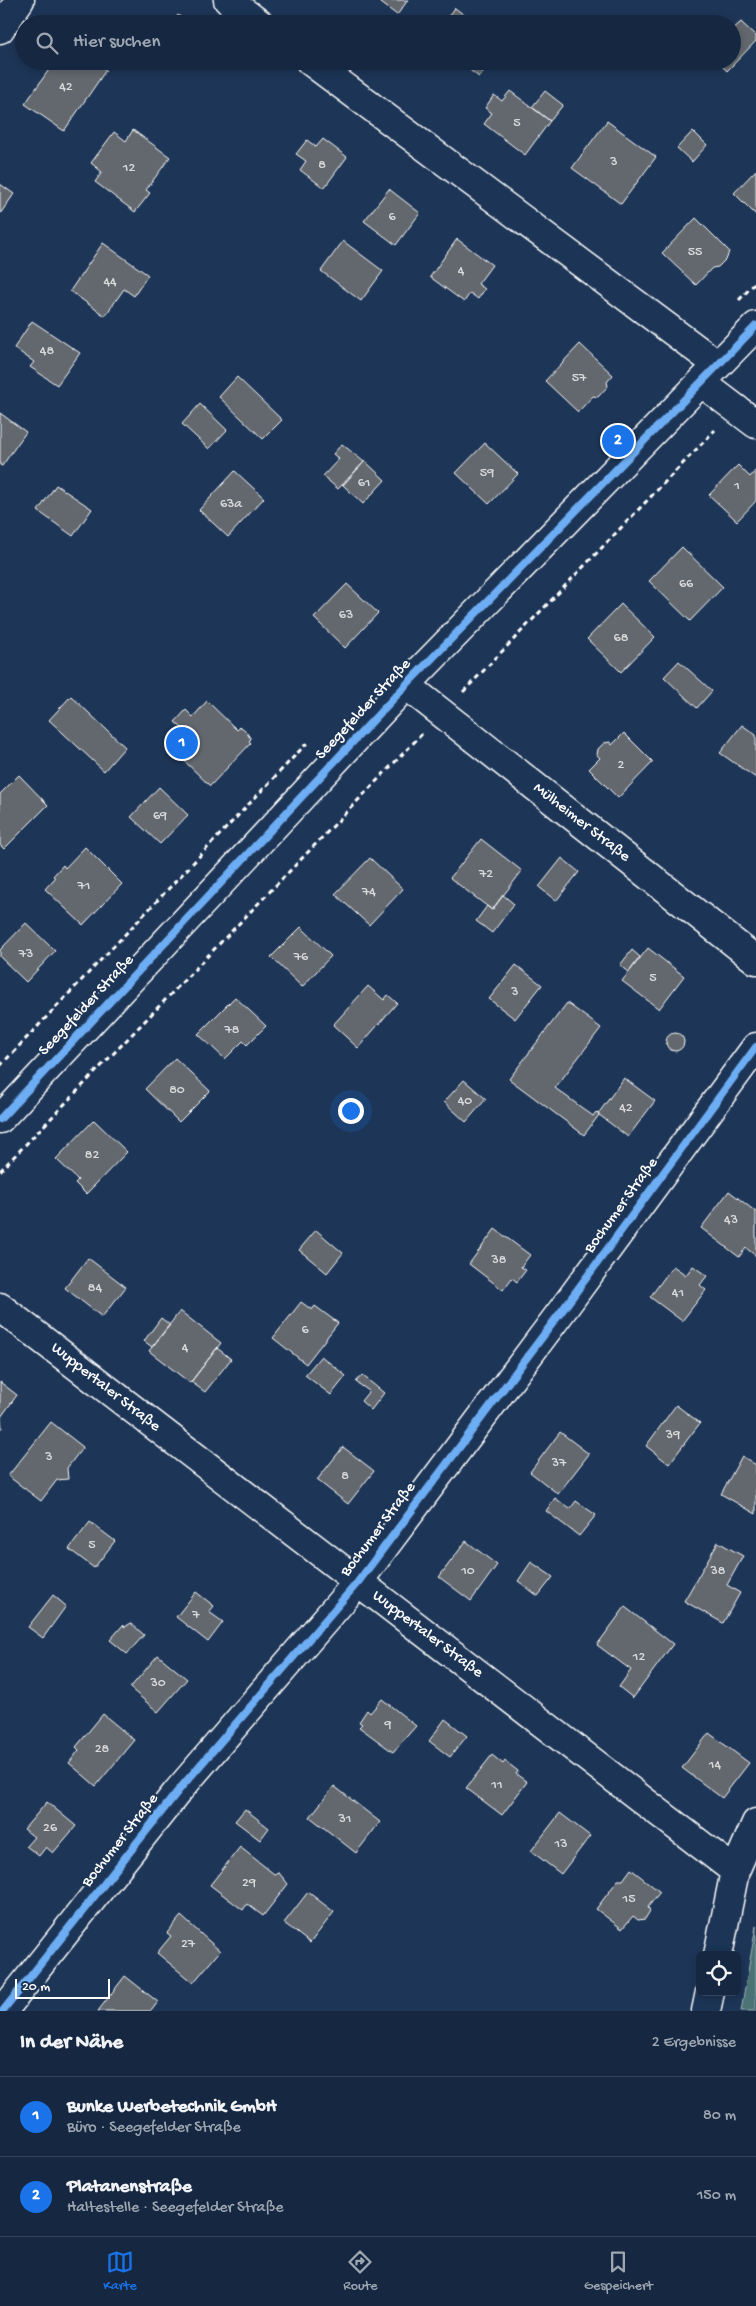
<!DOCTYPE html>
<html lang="de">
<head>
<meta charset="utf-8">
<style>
  :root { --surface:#162841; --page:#1f3048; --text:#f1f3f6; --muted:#9ea6b1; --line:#35445a; --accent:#1a73e8 }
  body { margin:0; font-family:"Gochi Hand",sans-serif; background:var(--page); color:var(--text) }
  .controls { position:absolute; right:15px; bottom:15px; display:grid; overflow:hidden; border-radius:8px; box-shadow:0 2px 8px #0003 }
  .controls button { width:45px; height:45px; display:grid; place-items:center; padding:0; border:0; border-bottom:1px solid var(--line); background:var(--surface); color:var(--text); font:25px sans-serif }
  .scale { position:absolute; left:15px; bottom:12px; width:95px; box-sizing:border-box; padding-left:5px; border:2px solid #fff; border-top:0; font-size:14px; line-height:18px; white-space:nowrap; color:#fff; -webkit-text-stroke:4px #1d3557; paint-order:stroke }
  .you { position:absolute; left:350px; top:1110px; width:18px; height:18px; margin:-12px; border:4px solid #fff; border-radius:50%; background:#1a73e8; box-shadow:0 0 0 8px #1a73e833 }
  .badge { display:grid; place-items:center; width:32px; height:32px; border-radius:50%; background:var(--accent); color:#fff; font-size:16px; font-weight:700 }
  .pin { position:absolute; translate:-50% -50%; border:2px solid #fff; box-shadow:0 1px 5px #0006 }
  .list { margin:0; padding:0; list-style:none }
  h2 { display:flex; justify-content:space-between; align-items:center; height:65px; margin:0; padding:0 20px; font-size:21px }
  h2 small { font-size:16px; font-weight:400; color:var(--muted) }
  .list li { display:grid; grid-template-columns:32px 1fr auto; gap:15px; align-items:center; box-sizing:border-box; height:80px; padding:0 20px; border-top:1px solid var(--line) }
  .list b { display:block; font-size:19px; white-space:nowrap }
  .list p { margin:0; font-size:16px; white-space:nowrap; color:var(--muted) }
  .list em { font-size:16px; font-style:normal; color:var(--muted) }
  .icon { flex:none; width:28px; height:28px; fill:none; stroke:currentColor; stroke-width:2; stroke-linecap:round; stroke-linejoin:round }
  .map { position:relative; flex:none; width:756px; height:2011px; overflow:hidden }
  .search { position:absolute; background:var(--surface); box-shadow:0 2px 8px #0003; left:15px; right:15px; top:15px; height:55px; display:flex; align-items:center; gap:12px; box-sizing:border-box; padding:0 18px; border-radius:28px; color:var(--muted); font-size:19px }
  .sheet { height:225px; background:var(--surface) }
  nav { display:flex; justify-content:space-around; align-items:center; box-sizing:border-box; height:70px; border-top:1px solid var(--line); background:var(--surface); font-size:14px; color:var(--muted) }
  nav a { display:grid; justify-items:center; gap:2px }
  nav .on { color:var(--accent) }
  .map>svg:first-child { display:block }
</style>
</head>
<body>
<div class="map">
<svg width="756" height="2011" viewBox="0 0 756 2011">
  <rect width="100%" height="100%" fill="#1d3557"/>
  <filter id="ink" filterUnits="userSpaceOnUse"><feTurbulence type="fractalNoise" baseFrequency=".02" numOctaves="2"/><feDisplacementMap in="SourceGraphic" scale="10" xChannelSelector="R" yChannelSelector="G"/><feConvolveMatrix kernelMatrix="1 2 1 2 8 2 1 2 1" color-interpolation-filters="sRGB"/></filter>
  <g filter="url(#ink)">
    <path fill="#4b7274" stroke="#a5b8ba" d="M756 1926V2011H741Z"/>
    <path fill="#63686e" stroke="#fff" d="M377 0H408L397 15Z
      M455 8 476 24H443Z
      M178 15 190 24H172Z
      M741 22 756 36V41L727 71 717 61H732V30Z
      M55 61H95L106 70 64 131 25 104Z
      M458 61H491L479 77Z
      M510 91 550 121 525 155 484 124 492 113 485 108 494 95 502 101Z
      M545 91 563 105 550 121 532 107Z
      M607 121 656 157 621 204 572 168Z
      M133 130 170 157 146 190 150 193 135 212 95 182 102 172 91 163 114 132 126 141Z
      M693 131 707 145 692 162 677 148Z
      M323 139 347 157 324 188 300 170 306 161 296 154 307 140 316 147Z
      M756 170V215L734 193Z
      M0 184 14 194 0 214Z
      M389 189 420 213 396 245 364 221Z
      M696 218 729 251 727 258 718 267 712 268 696 285 662 253Z
      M457 239 492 265 478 284 485 289 478 299 470 293 464 302 430 277Z
      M343 241 383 271 361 301 321 271Z
      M103 243 148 275 134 296 124 289 105 316 70 291Z
      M32 321 80 353 57 385 30 367 34 362 14 348Z
      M580 344 613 375 607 382 608 386 598 397 593 396 578 412 545 381Z
      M237 377 282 420 263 439 219 397Z
      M200 404 227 430 209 449 182 424Z
      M0 413 26 432 2 466 0 465Z
      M485 443 518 474 489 504 456 473Z
      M342 444 364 462 338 489 323 476 339 459 333 454Z
      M365 461 385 480 363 504 343 485Z
      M738 465 750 477 756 470V501L737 521 709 495Z
      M235 471 264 498 228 537 199 510Z
      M56 485 92 509 73 536 38 511Z
      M682 547 723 587 690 621 649 581Z
      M347 584 378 613 345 648 314 618Z
      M621 604 655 637 621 672 587 639Z
      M679 661 712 691 697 708 664 677Z
      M71 696 125 747 104 771 49 720Z
      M207 701 237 730 240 727 244 729 251 739 249 741 251 743 210 786 167 744 182 728 175 722 186 710 193 717Z
      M742 725 756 735V778L720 753Z
      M624 733 653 762 618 798 589 769 600 758 597 755 598 749 604 743 610 742 612 745Z
      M19 775 48 805 4 849 0 845V794Z
      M159 787 188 815 160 844 131 817Z
      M481 839 522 871 492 910 450 878Z
      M85 847 122 884 83 925 45 889 55 878 53 876 63 865 65 868Z
      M370 858 403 889 369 925 335 894Z
      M562 858 579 872 556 901 539 887Z
      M503 895 514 904 492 933 476 921 487 906 492 910Z
      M26 923 55 951 26 982 0 957V950Z
      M301 927 331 956 302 987 271 957Z
      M648 948 684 976 659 1009 622 981Z
      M632 950 640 957 629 972 620 965Z
      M516 965 542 985 515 1019 489 999Z
      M368 986 384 1000 388 995 397 1003 358 1048 333 1025Z
      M235 997 266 1026 247 1045 243 1041 225 1059 198 1034Z
      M567 1003 601 1028 555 1088 593 1116 596 1112 599 1115 584 1135 509 1079Z
      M666 1042a9 9 0 1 1 18 0a9 9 0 1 1-18 0Z
      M175 1058 210 1091 179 1122 145 1089Z
      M624 1078 655 1101 628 1137 598 1114Z
      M464 1080 486 1099 466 1122 444 1102Z
      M94 1120 127 1152 86 1194 75 1183 78 1180 56 1159Z
      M729 1191 756 1212V1256L746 1248 739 1257 701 1228Z
      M495 1229 530 1255 521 1267 526 1270 517 1282 512 1278 503 1290 469 1264Z
      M316 1230 343 1253 327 1273 299 1250Z
      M88 1258 126 1287 102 1317 65 1288Z
      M673 1266 686 1275 693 1266 707 1276 700 1285 706 1290 682 1321 650 1297Z
      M301 1302 312 1310 315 1306 338 1323 306 1364 273 1338Z
      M180 1311 221 1343 190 1383 149 1351Z
      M161 1318 170 1325 152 1347 144 1341Z
      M217 1348 231 1359 205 1392 191 1382Z
      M321 1356 346 1376 331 1395 305 1375Z
      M362 1375 384 1393 371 1410 361 1401 369 1391 356 1382Z
      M0 1382 17 1395 1 1417 2 1428H0Z
      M676 1405 700 1423 669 1464 646 1446Z
      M51 1422 83 1447 67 1468 68 1479 57 1480 41 1501 8 1476Z
      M560 1432 589 1454 558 1494 530 1472Z
      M343 1447 374 1471 348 1504 317 1480Z
      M742 1456 756 1465V1514L721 1494Z
      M555 1498 570 1509 576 1501 596 1515 579 1536 546 1511Z
      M90 1522 115 1541 94 1568 69 1549Z
      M466 1541 497 1565 471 1601 439 1577Z
      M718 1542 743 1556 727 1585 740 1593 723 1623 684 1601Z
      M531 1562 553 1577 538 1596 518 1581Z
      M196 1592 214 1606 209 1612 223 1622 208 1642 176 1617Z
      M53 1595 66 1606 43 1638 28 1627Z
      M625 1607 673 1644 633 1698 619 1687 631 1670 597 1645Z
      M131 1623 144 1635 127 1654 110 1640 123 1625 125 1627Z
      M158 1655 187 1679 158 1712 130 1688Z
      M382 1699 416 1726 393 1752 359 1727 362 1724 359 1722 367 1710 370 1713Z
      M103 1714 134 1740 96 1786 69 1763 79 1750 76 1747Z
      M445 1719 467 1736 450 1757 429 1741Z
      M709 1733 749 1763 722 1798 682 1768Z
      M492 1755 503 1764 505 1761 518 1771 516 1774 527 1782 502 1815 466 1788Z
      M334 1786 380 1822 356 1853 310 1817Z
      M47 1802 76 1826 53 1853 46 1847 39 1856 26 1846 34 1837 24 1829Z
      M245 1809 269 1828 260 1840 235 1821Z
      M560 1813 590 1836 561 1874 531 1851Z
      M240 1847 274 1874 279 1873 288 1884 263 1916 247 1904 243 1910 210 1885Z
      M631 1869 660 1892 648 1907 650 1911 645 1919 638 1920 633 1916 622 1929 596 1909 618 1880H623Z
      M308 1892 334 1912 310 1943 284 1923Z
      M181 1916 220 1951 193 1983 157 1953 171 1936 167 1933Z
      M125 1976 158 2002 151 2011H98Z"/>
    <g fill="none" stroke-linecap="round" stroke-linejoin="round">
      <defs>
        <path id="street" d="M228 0 260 24
          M0 29 20 0
          M310 61 718 365
          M702 383 756 424
          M406 685 756 960
          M0 1307 735 1871
          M718 1955 735 1871 756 1823
          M3 2011 178 1791 358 1582 567 1304 756 1047
          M706 2011 710 1992"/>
        <path id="secondary" d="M0 1119 406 685 756 326"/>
      </defs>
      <use href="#street" stroke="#fff" stroke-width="31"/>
      <use href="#secondary" stroke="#fff" stroke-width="31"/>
      <path stroke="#fff" stroke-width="3" stroke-dasharray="5 4" stroke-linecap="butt" d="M739 300 756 282
        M463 692 715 430
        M0 1066 307 743
        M0 1171 422 734"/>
      <use href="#street" stroke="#1d3557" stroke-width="28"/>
      <use href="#secondary" stroke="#1d3557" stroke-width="28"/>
      <defs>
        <path id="cycleway" d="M0 1119 406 685 756 326
          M3 2011 178 1791 358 1582 567 1304 756 1047"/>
      </defs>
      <use href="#cycleway" stroke="#1d3557" stroke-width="11"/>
      <use href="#cycleway" stroke="#6dadf4" stroke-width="8"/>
    </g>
  </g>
  <g text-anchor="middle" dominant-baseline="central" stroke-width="4.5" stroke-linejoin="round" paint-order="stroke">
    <g font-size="14" fill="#d8d9db">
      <text x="66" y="87">42</text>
      <text x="517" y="123">5</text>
      <text x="614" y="162">3</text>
      <text x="322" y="165">8</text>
      <text x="129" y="168">12</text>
      <text x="392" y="217">6</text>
      <text x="695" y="252">55</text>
      <text x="461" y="271">4</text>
      <text x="110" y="282">44</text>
      <text x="47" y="351">48</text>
      <text x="579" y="378">57</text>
      <text x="487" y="473">59</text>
      <text x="364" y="483">61</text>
      <text x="737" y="486">1</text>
      <text x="231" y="504">63a</text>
      <text x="686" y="584">66</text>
      <text x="346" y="615">63</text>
      <text x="621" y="638">68</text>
      <text x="621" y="765">2</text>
      <text x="160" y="816">69</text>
      <text x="486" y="874">72</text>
      <text x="84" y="886">71</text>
      <text x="369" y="892">74</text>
      <text x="26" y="954">73</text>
      <text x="301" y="957">76</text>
      <text x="653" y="978">5</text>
      <text x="515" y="992">3</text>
      <text x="232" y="1030">78</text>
      <text x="177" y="1090">80</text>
      <text x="465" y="1101">40</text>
      <text x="626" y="1108">42</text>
      <text x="92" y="1155">82</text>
      <text x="731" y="1220">43</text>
      <text x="499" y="1260">38</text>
      <text x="95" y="1288">84</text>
      <text x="678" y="1293">41</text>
      <text x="305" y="1330">6</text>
      <text x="185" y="1348">4</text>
      <text x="673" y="1435">39</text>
      <text x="49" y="1457">3</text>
      <text x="559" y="1463">37</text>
      <text x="345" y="1476">8</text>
      <text x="92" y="1545">5</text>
      <text x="468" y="1571">10</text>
      <text x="718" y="1571">38</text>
      <text x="196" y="1615">7</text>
      <text x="639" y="1657">12</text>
      <text x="158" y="1683">30</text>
      <text x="388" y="1725">9</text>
      <text x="102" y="1749">28</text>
      <text x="715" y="1765">14</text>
      <text x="497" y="1785">11</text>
      <text x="345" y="1819">31</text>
      <text x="50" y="1828">26</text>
      <text x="561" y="1844">13</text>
      <text x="249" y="1883">29</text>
      <text x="629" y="1899">15</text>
      <text x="188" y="1944">27</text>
    </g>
    <g font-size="16" fill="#fff" stroke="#1d3557">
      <text transform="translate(364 710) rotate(-47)">Seegefelder Straße</text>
      <text transform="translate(581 823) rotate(38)">Mülheimer Straße</text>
      <text transform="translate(87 1006) rotate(-47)">Seegefelder Straße</text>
      <text transform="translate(622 1206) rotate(-54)">Bochumer Straße</text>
      <text transform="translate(105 1388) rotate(38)">Wuppertaler Straße</text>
      <text transform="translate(379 1530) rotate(-53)">Bochumer Straße</text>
      <text transform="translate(427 1635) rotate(37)">Wuppertaler Straße</text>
      <text transform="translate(121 1841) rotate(-52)">Bochumer Straße</text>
    </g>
  </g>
</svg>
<div class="controls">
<button><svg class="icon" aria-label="locate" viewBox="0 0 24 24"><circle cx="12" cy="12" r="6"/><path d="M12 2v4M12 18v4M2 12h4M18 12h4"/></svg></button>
</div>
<div class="scale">20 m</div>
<div class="you"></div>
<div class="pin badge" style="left:182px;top:743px">1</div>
<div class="pin badge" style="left:618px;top:441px">2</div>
<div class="search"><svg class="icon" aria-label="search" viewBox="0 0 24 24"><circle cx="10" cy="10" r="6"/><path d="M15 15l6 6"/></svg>Hier suchen</div>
</div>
<section class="sheet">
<h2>In der Nähe<small>2 Ergebnisse</small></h2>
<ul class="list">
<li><span class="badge">1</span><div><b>Bunke Werbetechnik GmbH</b><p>Büro · Seegefelder Straße</p></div><em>80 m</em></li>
<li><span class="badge">2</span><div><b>Platanenstraße</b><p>Haltestelle · Seegefelder Straße</p></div><em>150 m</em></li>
</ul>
</section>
<nav>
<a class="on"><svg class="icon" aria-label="map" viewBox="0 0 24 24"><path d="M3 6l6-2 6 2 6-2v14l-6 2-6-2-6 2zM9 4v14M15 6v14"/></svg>Karte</a>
<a><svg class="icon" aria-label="directions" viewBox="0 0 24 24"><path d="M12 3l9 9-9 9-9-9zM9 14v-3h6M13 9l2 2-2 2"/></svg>Route</a>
<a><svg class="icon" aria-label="saved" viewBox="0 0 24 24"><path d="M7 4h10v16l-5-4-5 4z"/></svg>Gespeichert</a>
</nav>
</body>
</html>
